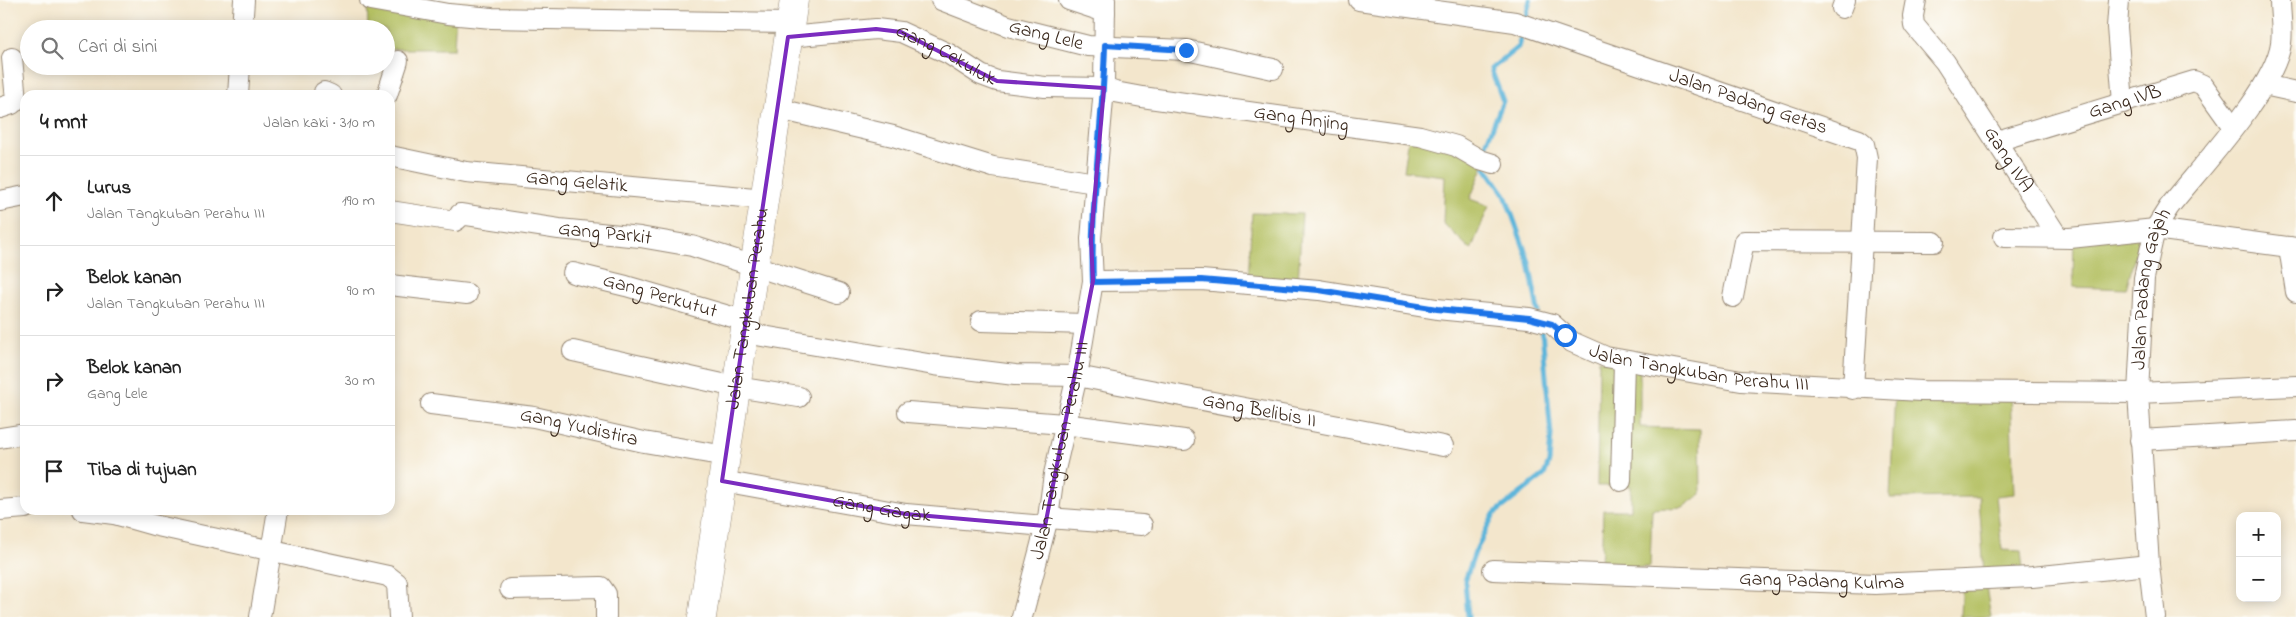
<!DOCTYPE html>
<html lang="id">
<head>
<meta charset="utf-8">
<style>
  :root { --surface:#fff; --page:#f2f2f2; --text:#222; --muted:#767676; --line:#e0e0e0 }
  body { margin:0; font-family:"Indie Flower",sans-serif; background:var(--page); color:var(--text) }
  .controls { position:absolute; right:15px; bottom:15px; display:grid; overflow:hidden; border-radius:10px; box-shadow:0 2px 12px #0003 }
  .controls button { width:45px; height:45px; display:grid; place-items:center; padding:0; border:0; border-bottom:1px solid var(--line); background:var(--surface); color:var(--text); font:25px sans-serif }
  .stop { position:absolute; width:15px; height:15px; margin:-11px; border:4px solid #1a73e8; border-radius:50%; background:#fff }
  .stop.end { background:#1a73e8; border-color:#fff; box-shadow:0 1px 5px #0008 }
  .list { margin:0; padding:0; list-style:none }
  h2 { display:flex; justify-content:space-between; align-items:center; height:65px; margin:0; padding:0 20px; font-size:21px }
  h2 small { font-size:16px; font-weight:400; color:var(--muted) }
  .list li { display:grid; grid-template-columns:32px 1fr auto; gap:15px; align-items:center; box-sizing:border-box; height:90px; padding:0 20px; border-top:1px solid var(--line) }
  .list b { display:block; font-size:19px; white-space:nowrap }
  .list p { margin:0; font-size:16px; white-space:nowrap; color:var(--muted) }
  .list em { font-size:16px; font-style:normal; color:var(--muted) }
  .icon { flex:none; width:28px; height:28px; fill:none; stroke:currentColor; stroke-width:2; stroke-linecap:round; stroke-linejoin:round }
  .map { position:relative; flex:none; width:2296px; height:617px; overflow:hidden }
  .search { position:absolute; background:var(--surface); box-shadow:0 2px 12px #0003; left:20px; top:20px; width:375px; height:55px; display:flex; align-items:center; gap:12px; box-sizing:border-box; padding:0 18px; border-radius:28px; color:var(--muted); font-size:19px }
  .panel { position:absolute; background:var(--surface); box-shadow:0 2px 12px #0003; left:20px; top:90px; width:375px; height:425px; border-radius:15px }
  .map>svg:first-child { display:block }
</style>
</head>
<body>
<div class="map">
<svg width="2296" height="617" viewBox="0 0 2296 617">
  <rect width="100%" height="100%" fill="#fdfcf7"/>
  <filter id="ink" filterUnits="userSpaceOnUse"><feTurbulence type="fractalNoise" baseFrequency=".02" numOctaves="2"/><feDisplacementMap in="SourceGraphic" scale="10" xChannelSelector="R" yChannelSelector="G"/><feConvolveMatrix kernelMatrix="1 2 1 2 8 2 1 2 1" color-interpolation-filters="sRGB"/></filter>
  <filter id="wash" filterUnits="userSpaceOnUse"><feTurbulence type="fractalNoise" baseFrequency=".0096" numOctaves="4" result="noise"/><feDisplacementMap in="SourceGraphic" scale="20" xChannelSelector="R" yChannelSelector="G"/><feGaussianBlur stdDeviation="1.12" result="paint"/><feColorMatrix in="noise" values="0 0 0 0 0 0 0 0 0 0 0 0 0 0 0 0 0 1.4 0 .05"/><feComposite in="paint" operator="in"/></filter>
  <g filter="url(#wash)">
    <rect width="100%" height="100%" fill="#f3e6cc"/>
    <path fill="#b4c062" stroke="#787540" d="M367 0 456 8 454 49H386V29H368Z
      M1409 136 1486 160 1470 199 1489 206 1471 250 1443 223 1445 176 1404 171Z
      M1252 213 1302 214 1298 283 1248 278Z
      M2143 220 2142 229 2126 289 2073 287 2074 233 2132 224Z
      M1599 360 1640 366V427L1700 429 1701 494 1683 507 1652 509 1650 567 1601 568 1603 510H1631V486H1597Z
      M1895 389 2010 391 2014 494 1996 496 2002 550 2021 551 2023 570 1984 575 1991 617H1961L1963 575H1984L1979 497 1890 498Z"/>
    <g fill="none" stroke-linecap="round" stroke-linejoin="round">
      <path stroke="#5db5da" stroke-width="5" d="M1525 21 1530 0
        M1481 157 1503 101 1491 69 1518 47 1523 30
        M1486 168 1505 195 1529 262 1538 311
        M1468 617 1465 581 1475 552 1494 514 1544 475 1549 462 1551 435 1542 330"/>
    </g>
  </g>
  <g filter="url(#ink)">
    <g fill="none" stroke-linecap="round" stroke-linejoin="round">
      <defs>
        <g id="street">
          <path d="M370 0 448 14 492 18 790 23"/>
          <path id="s1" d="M941 0 1008 26 1088 46 1186 50 1273 69"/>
          <path d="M1069 0 1105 12"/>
          <path id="s2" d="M1359 0 1515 22 1859 140 1864 144 1867 158 1853 389"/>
          <path id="s3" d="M1916 0 1913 16 1914 25 1945 62 2058 237"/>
          <path d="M2119 0 2117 27 2123 103"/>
          <path d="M1842 8 1845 0"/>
          <path d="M242 29 244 0"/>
          <path id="s4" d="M788 37 876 29 901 32 949 54 981 75 997 81 1045 87 1104 88 1115 92 1142 97 1420 136 1456 146 1480 160 1493 164"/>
          <path d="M2264 85 2296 92"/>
          <path d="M324 92 331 95"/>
          <path d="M238 95 240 66"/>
          <path d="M387 95 398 61"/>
          <path d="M0 108 12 104 16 100 12 58"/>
          <path d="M779 109 893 136 993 167 1095 183"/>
          <path id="s5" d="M1997 141 2194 81 2203 85 2233 127"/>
          <path id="s6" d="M390 156 466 172 766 199"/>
          <path d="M0 201 25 196"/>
          <path id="s7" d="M390 211 455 221 458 219 460 214 559 229 640 237 692 246 839 293"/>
          <path d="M2004 237 2070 238 2155 229 2296 248"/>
          <path d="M2289 247 2296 292"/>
          <path id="s8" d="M573 273 626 286 746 321"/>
          <path id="s9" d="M1093 281 1201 280 1319 290 1437 309 1529 318 1552 324 1572 342 1606 357 1741 381 1921 391 2138 393 2296 386"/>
          <path d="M390 285 467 294"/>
          <path d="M1733 297 1744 241 1934 242"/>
          <path d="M981 321 1085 324"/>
          <path id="s10" d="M745 333 934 365 1015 375 1077 376 1443 446"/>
          <path d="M573 351 736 387 799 397"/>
          <path id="s11" d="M431 404 534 417 644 442 726 456"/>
          <path d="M908 412 1064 424 1184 440"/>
          <path d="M0 438 25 434"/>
          <path d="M2140 440 2296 431"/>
          <path id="s12" d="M722 481 906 514 1045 526"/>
          <path d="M1621 481 1624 361"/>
          <path d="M0 510 25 508"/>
          <path d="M83 510 114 514 153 525 388 576 397 583 399 617"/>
          <path d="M1048 518 1142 525"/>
          <path id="s13" d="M1493 570 1875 584 2032 577 2149 565"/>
          <path d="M510 589 601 587 606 594V617"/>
          <path d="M260 617 278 510"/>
          <path id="s14" d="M1022 617 1048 518 1054 474 1077 376 1093 281 1091 239 1104 88 1105 0"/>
          <path id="s15" d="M2155 617 2149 565 2138 393 2144 278 2155 229 2169 207C2199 169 2275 89 2281 43 2283 29 2280 14 2280 0"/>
        </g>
        <g id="secondary">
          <path id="s16" d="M702 617 794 0"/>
        </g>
      </defs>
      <use href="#street" stroke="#978875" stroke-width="22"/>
      <use href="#secondary" stroke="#978875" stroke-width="29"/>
      <use href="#street" stroke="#fff" stroke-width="20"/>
      <use href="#secondary" stroke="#fff" stroke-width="28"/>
    </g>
  </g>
  <g fill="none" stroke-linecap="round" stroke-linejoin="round" filter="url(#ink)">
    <path stroke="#1a73e8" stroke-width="6" d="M1186 50 1105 45C1103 124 1090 202 1093 282L1201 280 1319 290 1437 309 1529 318 1552 324 1565 335"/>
  </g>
  <path fill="none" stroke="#7b2cbf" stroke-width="4" stroke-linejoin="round" d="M876 29 901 32 997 81 1104 88 1091 239 1093 281 1045 526 906 514 722 481 788 37Z"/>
  <g text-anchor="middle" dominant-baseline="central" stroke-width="5" stroke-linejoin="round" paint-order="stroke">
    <g font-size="20" fill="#3b2a1e" stroke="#fdfcf7">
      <text stroke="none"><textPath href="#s1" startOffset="111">Gang Lele</textPath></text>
      <text stroke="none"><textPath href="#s4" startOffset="164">Gang Cekuluk</textPath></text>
      <text stroke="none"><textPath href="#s2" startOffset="404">Jalan Padang Getas</textPath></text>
      <text stroke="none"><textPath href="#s5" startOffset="134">Gang IVB</textPath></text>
      <text stroke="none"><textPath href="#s4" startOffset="529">Gang Anjing</textPath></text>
      <text stroke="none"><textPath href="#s3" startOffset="190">Gang IVA</textPath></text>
      <text stroke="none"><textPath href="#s6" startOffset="189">Gang Gelatik</textPath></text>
      <text stroke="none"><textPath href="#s7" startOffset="221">Gang Parkit</textPath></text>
      <text stroke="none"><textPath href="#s15" startOffset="330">Jalan Padang Gajah</textPath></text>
      <text stroke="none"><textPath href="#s8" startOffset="90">Gang Perkutut</textPath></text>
      <text stroke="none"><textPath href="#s16" startOffset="312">Jalan Tangkuban Perahu</textPath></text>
      <text stroke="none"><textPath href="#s9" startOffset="620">Jalan Tangkuban Perahu III</textPath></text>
      <text stroke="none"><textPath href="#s10" startOffset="521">Gang Belibis II</textPath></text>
      <text stroke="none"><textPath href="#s11" startOffset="150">Gang Yudistira</textPath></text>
      <text stroke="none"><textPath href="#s14" startOffset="171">Jalan Tangkuban Perahu III</textPath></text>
      <text stroke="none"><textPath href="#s12" startOffset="162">Gang Gagak</textPath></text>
      <text stroke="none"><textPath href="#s13" startOffset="329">Gang Padang Kulma</textPath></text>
    </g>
  </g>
</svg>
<div class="controls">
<button>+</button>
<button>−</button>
</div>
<div class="stop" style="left:1565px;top:335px"></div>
<div class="stop end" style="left:1186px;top:50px"></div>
<div class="search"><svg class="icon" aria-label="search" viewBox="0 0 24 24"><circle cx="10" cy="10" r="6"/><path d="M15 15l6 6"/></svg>Cari di sini</div>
<section class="panel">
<h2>4 mnt<small>Jalan kaki · 310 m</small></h2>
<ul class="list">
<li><svg class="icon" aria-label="ahead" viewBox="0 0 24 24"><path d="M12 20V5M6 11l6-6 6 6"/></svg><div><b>Lurus</b><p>Jalan Tangkuban Perahu III</p></div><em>190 m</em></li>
<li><svg class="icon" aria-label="right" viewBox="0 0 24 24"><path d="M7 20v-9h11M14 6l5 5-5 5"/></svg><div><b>Belok kanan</b><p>Jalan Tangkuban Perahu III</p></div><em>90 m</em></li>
<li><svg class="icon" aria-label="right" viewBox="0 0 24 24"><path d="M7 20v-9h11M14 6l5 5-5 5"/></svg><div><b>Belok kanan</b><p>Gang Lele</p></div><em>30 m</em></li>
<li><svg class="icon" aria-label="arrive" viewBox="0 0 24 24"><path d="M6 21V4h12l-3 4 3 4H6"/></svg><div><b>Tiba di tujuan</b></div></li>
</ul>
</section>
</div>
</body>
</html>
